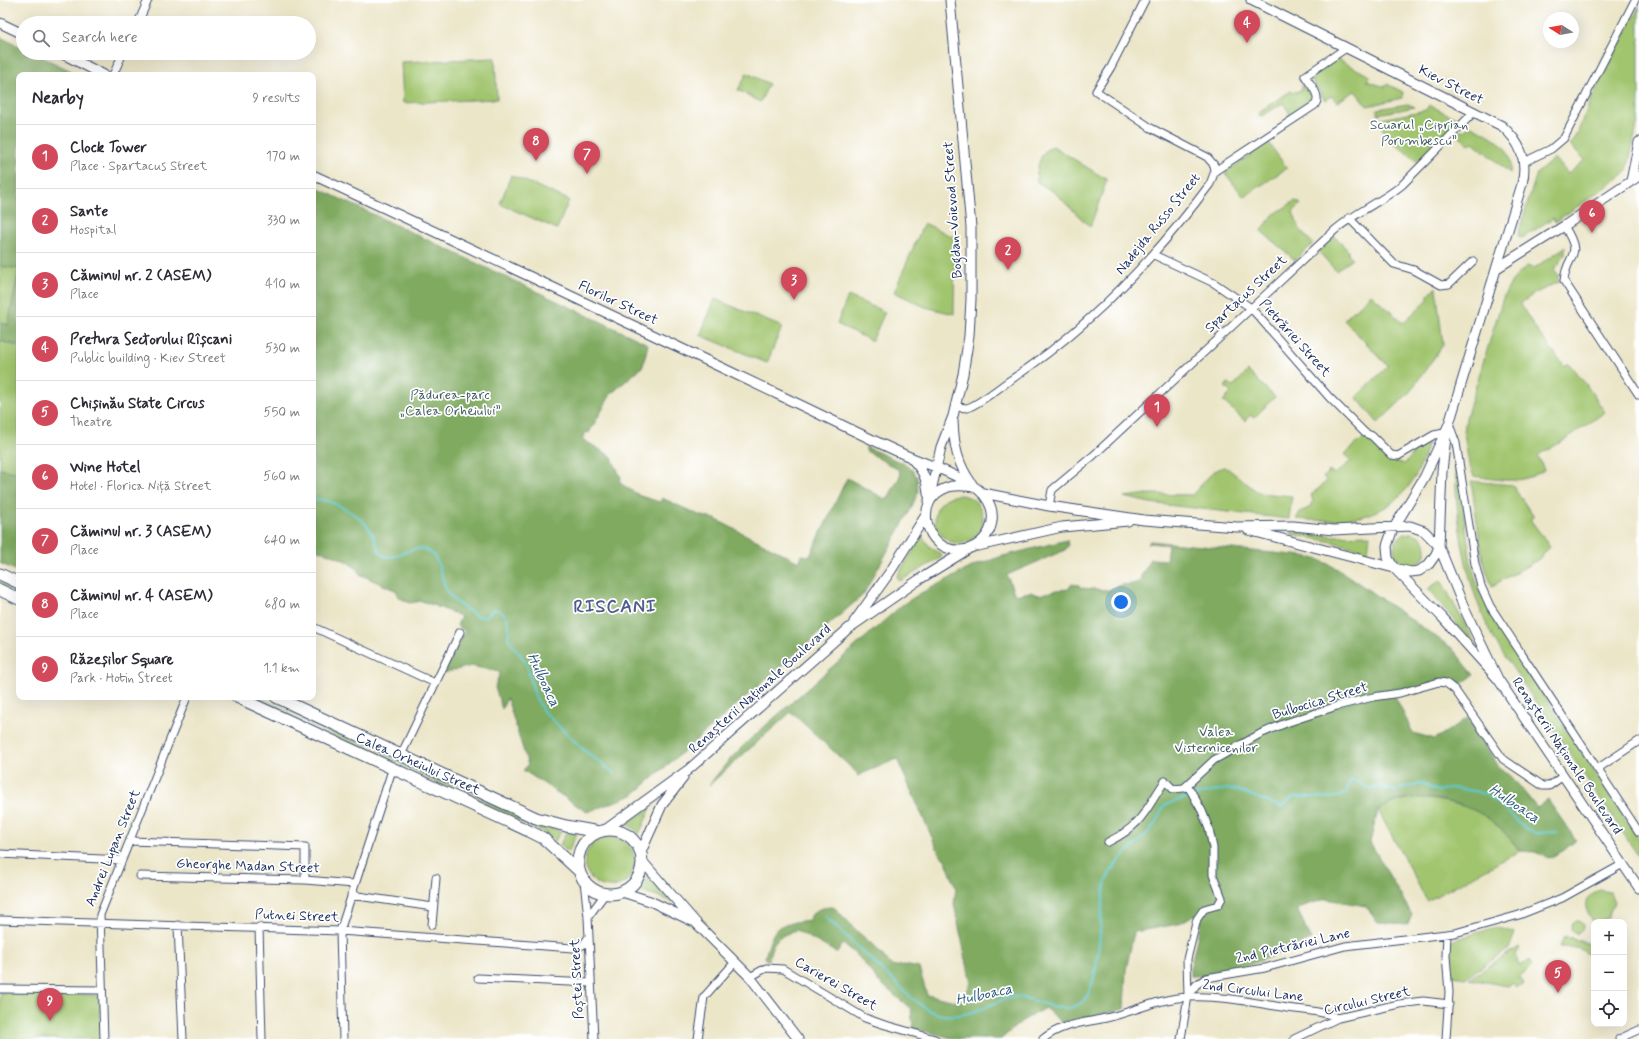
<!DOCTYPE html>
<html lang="en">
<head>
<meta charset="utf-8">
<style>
  :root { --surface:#fff; --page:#f2f2f3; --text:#2b2b33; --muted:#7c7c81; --line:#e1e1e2; --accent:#d1495b }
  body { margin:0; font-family:Mynerve,sans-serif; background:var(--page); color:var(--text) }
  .controls { position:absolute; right:12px; bottom:12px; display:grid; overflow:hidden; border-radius:8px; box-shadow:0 4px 16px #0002 }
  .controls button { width:36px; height:36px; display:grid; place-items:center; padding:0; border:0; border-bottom:1px solid var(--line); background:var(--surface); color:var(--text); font:20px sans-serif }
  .compass { position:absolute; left:1543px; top:12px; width:36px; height:36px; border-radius:50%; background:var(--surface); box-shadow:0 4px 16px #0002; rotate:281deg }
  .you { position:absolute; left:1121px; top:602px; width:14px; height:14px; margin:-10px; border:3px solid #fff; border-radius:50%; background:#1a73e8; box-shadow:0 0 0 6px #1a73e833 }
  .badge { display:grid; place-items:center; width:26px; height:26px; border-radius:50%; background:var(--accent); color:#fff; font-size:13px; font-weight:700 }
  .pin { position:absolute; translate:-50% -33px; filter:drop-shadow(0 1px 2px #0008) }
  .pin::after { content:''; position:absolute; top:21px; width:14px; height:12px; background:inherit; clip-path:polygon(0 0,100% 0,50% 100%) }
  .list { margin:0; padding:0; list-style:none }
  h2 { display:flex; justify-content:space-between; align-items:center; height:52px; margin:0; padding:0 16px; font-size:17px }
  h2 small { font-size:13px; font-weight:400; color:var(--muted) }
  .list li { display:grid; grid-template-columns:26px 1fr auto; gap:12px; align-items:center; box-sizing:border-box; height:64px; padding:0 16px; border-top:1px solid var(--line) }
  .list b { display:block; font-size:15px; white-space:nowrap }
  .list p { margin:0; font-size:13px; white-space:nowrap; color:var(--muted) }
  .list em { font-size:13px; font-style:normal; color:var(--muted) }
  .icon { flex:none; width:22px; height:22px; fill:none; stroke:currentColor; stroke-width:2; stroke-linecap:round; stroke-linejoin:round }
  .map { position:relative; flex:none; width:1639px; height:1039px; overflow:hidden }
  .search { position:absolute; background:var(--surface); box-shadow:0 4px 16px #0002; left:16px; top:16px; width:300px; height:44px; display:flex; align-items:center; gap:10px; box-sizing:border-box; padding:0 14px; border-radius:22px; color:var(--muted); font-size:15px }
  .panel { position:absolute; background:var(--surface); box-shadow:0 4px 16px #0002; left:16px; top:72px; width:300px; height:628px; border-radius:8px }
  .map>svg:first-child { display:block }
</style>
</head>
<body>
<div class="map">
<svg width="1639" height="1039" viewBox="0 0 1639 1039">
  <rect width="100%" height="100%" fill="#fff"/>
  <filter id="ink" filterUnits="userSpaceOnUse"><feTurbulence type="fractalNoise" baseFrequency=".025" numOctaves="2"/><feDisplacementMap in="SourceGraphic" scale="8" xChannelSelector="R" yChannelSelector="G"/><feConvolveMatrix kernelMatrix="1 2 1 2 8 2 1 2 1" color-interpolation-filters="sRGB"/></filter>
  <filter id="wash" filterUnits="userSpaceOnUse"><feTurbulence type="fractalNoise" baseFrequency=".012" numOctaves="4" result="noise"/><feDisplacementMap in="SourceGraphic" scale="16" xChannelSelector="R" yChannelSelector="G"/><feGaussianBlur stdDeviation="0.9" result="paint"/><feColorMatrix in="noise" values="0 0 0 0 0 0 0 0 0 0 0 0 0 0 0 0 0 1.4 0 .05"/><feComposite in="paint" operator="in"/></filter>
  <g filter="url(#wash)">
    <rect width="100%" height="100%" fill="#ece6c9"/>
    <path fill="#a1c56e" stroke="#5e7a66" d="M1639 7V116L1627 172 1555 222 1553 218 1524 237 1520 238 1518 234 1537 173 1555 158 1568 174 1585 160 1570 145 1578 132 1590 101Z
      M495 58 497 99 403 103 401 62Z
      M1337 59 1370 76 1367 81 1385 87 1387 84 1403 92 1402 98 1367 106 1355 91 1337 102 1332 96 1326 100 1324 99 1310 77Z
      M747 73 769 84 760 102 738 90Z
      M1302 85 1309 87 1317 99 1287 120V116L1290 114 1283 103 1262 116 1259 115 1260 111 1291 91 1296 92 1302 89Z
      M1408 104 1415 107 1378 114 1377 109Z
      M1429 105 1462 121 1419 163 1393 142 1391 137 1389 139 1377 120 1426 110Z
      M1469 125C1490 135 1515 145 1510 173L1473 142 1470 145 1457 135 1461 130 1465 131Z
      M1268 142 1287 168 1244 197 1225 173Z
      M1053 146 1107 180 1090 227 1054 192 1037 182C1036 169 1040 150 1053 146Z
      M511 175 569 200 557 229 500 204Z
      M1295 201 1301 204 1293 212 1300 229 1313 244 1295 260 1261 231 1273 215Z
      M924 223 955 238 954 314 925 307 894 292Z
      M1335 236 1349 252 1348 253 1352 258 1336 271 1318 251Z
      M1565 247V255L1559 261 1560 263 1554 269 1559 276 1557 277 1560 281 1534 294 1521 303 1522 307 1537 331 1565 366 1568 363 1585 383 1605 412 1565 440 1538 455 1544 470C1521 485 1500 480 1474 476L1469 465 1464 432 1466 418 1503 298 1512 281 1526 266 1534 268Z
      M0 266 19 269 8 325 0 323Z
      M1436 287 1443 345 1409 393 1378 423 1356 397 1388 366 1344 320 1371 294 1403 323 1429 298 1427 296Z
      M848 296 885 312 872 341 837 324Z
      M715 299 782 327 767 363 700 335Z
      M0 341 19 346V473L0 469Z
      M1248 371 1275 397 1254 418 1250 415 1245 421 1223 401 1231 393 1225 387 1228 383 1233 386Z
      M1367 435 1391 460 1404 464 1411 457 1415 449 1428 443C1424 454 1421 467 1415 477 1388 522 1342 523 1296 519L1300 512 1311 507 1313 501 1311 495 1327 481 1323 477 1329 471 1335 474 1351 461 1345 454Z
      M1455 463 1457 467 1471 563 1479 591 1490 613 1639 840V857L1494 640C1465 583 1456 526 1455 463Z
      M1223 467 1227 468 1259 493 1292 496 1289 519 1150 503 1124 497 1150 494 1192 495 1213 472Z
      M1471 481 1512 485 1534 517 1530 519 1550 547 1539 559 1492 586 1483 561Z
      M935 519a24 24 0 1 1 48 0a24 24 0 1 1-48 0Z
      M1292 532 1335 536 1370 535 1368 552 1333 542 1291 534Z
      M1394 549a16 16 0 1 1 32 0a16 16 0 1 1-32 0Z
      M922 536 930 547 941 554 942 557 902 580H898L897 576Z
      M1441 580 1476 645 1475 646 1428 589Z
      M0 581 19 589V594L0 585Z
      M250 697H260L535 824 561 831 555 841 545 833Z
      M1415 797C1442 801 1471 804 1493 821 1503 829 1512 841 1520 851L1427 901 1378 810 1397 801Z
      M651 808 639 834 633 828 625 824Z
      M566 832 577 833 568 852 560 845Z
      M585 862a25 25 0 1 1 50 0a25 25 0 1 1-50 0Z
      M648 875 672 902 655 895 638 891 644 885Z
      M1600 890 1610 892 1614 902 1608 917 1594 923C1583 907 1581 900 1600 890Z
      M1571 927a6 6 0 1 1 12 0a6 6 0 1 1-12 0Z
      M1496 927 1515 933 1509 949 1465 978 1453 976C1448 969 1447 950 1451 941Z
      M1564 936 1565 939 1567 936 1569 939 1571 937 1573 940 1575 938 1576 941 1580 939V942L1583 941V944L1586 943 1587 946 1590 945V948H1593L1589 955 1577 947H1560Z
      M1518 947 1519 951 1515 953 1519 966 1530 960 1532 965 1520 978 1523 984 1516 987 1513 983 1508 986 1469 979Z
      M0 992 96 995 100 1003 101 1039H0Z"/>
    <path fill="#80aa61" stroke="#4e6c60" d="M0 37 23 48V53H33L80 75H19V269L0 266Z
      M313 186 648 344 643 366 611 394 589 433 586 432 582 439 611 456 621 478 620 483 640 496 660 502 662 498 699 515 715 519 799 562 802 555 810 556 847 478 887 500 900 476 899 470 866 451V447L909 466 917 477 918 492 911 509 863 595 633 795 587 812 523 770 528 765 507 698 502 709 495 687 500 672 471 666 444 673 465 631 457 626 461 616 422 601 410 603 398 597 397 591 359 574C356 561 325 553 313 548Z
      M19 272V346L0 341V323L8 325Z
      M0 469 19 473V572L0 563Z
      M1067 540 1068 546 1065 550 1007 575 1015 595 1030 592 1039 595 1057 590 1069 589 1071 584 1079 585 1081 588 1109 590 1121 585 1132 584 1141 581 1140 578 1151 559 1166 560 1168 545 1148 543 1150 541 1304 556 1320 560 1338 569 1452 648 1474 675 1455 688 1451 683 1393 692 1413 733 1435 739 1468 718 1499 767 1512 777 1537 808 1548 800 1576 840 1563 851 1549 858 1535 852 1520 851C1512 841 1503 830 1493 822 1472 804 1423 792 1397 801 1390 803 1384 807 1378 811L1370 842 1412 915 1408 924 1377 922 1366 906 1326 899 1297 908 1311 940C1273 955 1233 976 1191 976L1190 969 1202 917 1194 915 1178 924 1134 932 1126 970 1124 1009 1062 1023 1045 1008 1022 1021 1001 1039H956L913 1028 911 1009 878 981 859 957 843 944 837 953 796 930C779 937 772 938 769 960L767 961 765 957C775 923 776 925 809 920 813 909 823 907 834 907L859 933 874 946 893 967 904 965 919 968 927 995 961 1002 971 983 954 904 956 888 946 861 939 853 897 759 857 776 858 774 791 712 709 785 729 760 746 743 902 605 921 593 976 565 1003 556Z"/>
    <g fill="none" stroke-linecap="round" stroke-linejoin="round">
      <path stroke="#5dcad0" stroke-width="2" d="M313 499C333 499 362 515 372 533 376 539 376 550 383 555 396 563 415 540 430 552 441 561 441 581 448 593 453 601 461 606 469 611 475 615 479 618 486 617L492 610 496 609 506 615 509 625 508 639 526 662 535 696 543 711 584 750 614 773
        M1196 795 1227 789 1237 790 1281 807 1293 797C1304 795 1338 802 1345 793 1348 790 1348 785 1350 781L1354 780 1370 789 1379 786 1394 791 1420 783 1438 791 1453 788 1474 791 1485 794 1494 800 1525 828 1535 833 1557 832
        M825 916 912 998C919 1004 926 1010 935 1013 958 1021 983 1009 1004 999 1028 989 1057 1020 1081 1003 1102 987 1099 912 1105 886 1111 860 1136 848 1152 828 1158 821 1160 812 1165 805L1188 797"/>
    </g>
  </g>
  <g filter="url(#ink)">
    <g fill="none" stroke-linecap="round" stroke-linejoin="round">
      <defs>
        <path id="minor" d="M1145 0 1111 67 1096 91 1151 128 1207 157 1214 165 1215 171
          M138 23 148 0
          M113 75 123 53
          M1524 162 1551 149 1564 138 1635 0
          M1349 218 1394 264 1414 270 1441 285 1449 284 1473 261
          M1564 226C1585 259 1566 253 1564 281L1639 395
          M1154 255 1214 283 1251 308 1329 397 1365 433 1372 436 1391 455 1398 456 1434 435 1444 433
          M955 407C959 407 964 408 967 408 975 406 998 389 1006 383 1087 330 1152 262 1210 184L1215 171 1315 105C1322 96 1310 84 1305 76L1346 48
          M1449 424 1456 443 1475 564 1481 586 1490 606 1639 832
          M1049 506 1052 490 1094 455 1335 230C1356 212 1381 202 1402 185L1474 112
          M313 627 435 683
          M401 755 460 632
          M1597 769 1639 741
          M130 841 305 847V880
          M1108 842C1143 825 1145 810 1165 781L1173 789 1184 788 1214 760 1260 734 1286 723 1337 706 1373 697 1400 693 1439 682 1446 683 1455 690 1503 759 1543 786H1549L1563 776
          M0 854 122 860
          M140 876 305 880 354 884
          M584 881 588 917 594 1039
          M351 895 433 907
          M588 917 605 894
          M0 920 340 931 573 948 583 945 588 938
          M178 925 183 1039
          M432 925 436 878
          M259 927 262 1039
          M750 977 766 968 783 969 865 1018 882 1024 935 1039
          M478 978 591 983
          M0 989 102 990
          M1188 996 1196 985 1206 978 1265 968 1345 946 1455 933 1519 915 1562 898 1623 864
          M104 1039 100 915 187 697
          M343 1039 340 931 392 770
          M698 1039 704 997 735 962
          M1043 1039C1061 1024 1084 1023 1106 1018 1133 1012 1160 998 1188 997 1221 995 1255 1003 1287 1008 1304 1010 1323 1011 1338 1018
          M1181 1039 1188 996 1187 959 1197 919 1204 909 1218 905 1222 898 1213 875V848L1209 829 1202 811 1188 786
          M1294 1039 1338 1018 1399 1004 1423 1001 1449 1004
          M1446 1039 1449 992 1446 956 1447 934
          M1619 1039 1639 1030"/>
        <path id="major" d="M1251 0 1502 126C1520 142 1528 159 1522 184L1449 424 1425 476 1392 531 1387 546 1388 558 1394 568 1442 617 1498 679
          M0 23 23 34
          M61 53 104 75
          M313 175C469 247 624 321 779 395 820 414 861 435 903 454 923 463 944 469 963 480 973 486 982 490 988 501 1001 523 983 551 958 550 925 550 913 500 946 488 955 484 965 486 974 487
          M1631 181 1639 142
          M1497 268 1564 226 1639 176
          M953 421C954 445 957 464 972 484
          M911 458C922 469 927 478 928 494
          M983 493 1049 506 1144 520 1237 527 1293 526 1334 530 1410 526 1424 531 1439 546 1465 610 1498 679 1639 888
          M929 500 941 447 953 416 963 374 969 336 971 299V227L950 0
          M1248 530 1394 568 1411 572 1419 571 1429 564 1436 554 1439 546 1442 471 1446 437
          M978 546 1062 527 1128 521
          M854 622 890 572 926 515
          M605 830 688 770 849 628 920 579 967 550
          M641 852 662 805 683 778
          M642 861 698 925 750 977 798 1039
          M622 892 650 901 692 921"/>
        <path id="highway" d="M0 574 19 583
          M0 590 19 599
          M237 697 529 831 543 838 578 870
          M276 697 536 818 566 826 599 832
          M578 862a32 32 0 1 1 64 0a32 32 0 1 1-64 0Z"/>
      </defs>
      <use href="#minor" stroke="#3a4a6e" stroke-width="9"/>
      <use href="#major" stroke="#3a4a6e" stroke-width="11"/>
      <use href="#highway" stroke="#3a4a6e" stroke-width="13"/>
      <use href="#minor" stroke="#fff" stroke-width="7"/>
      <use href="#major" stroke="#fff" stroke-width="9"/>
      <use href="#highway" stroke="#fff" stroke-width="11"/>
    </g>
  </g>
  <g text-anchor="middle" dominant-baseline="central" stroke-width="3.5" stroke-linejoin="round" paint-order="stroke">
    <g font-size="14" fill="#1b2f5e" stroke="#fff">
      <text transform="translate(1451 85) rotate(27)">Kiev Street</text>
      <text transform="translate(953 210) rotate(-94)">Bogdan-Voievod Street</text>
      <text transform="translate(1158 224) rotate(-51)">Nadejda Russo Street</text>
      <text transform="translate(1246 294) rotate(-43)">Spartacus Street</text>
      <text transform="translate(618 303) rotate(25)">Florilor Street</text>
      <text transform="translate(1295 338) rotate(48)">Pietrăriei Street</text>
      <text transform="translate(760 689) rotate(-42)">Renașterii Naționale Boulevard</text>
      <text transform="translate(1320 701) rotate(-17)">Bulbocica Street</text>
      <text transform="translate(1567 756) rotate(56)">Renașterii Naționale Boulevard</text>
      <text transform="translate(418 764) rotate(24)">Calea Orheiului Street</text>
      <text transform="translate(113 848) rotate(-68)">Andrei Lupan Street</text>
      <text transform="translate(248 866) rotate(2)">Gheorghe Madan Street</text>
      <text transform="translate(297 916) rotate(2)">Putnei Street</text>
      <text transform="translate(1293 946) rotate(-13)">2nd Pietrăriei Lane</text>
      <text transform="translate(577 979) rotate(-93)">Poștei Street</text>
      <text transform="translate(836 984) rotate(30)">Carierei Street</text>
      <text transform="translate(1253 991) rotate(7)">2nd Circului Lane</text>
      <text transform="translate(1367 1001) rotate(-13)">Circului Street</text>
    </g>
    <g font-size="14" fill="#435c63" stroke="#fff">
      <text x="1419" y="125">Scuarul „Ciprian<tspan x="1419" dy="16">Porumbescu”</tspan></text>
      <text x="450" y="395">Pădurea-parc<tspan x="450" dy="16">„Calea Orheiului”</tspan></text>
      <text x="1216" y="732">Valea<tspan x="1216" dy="16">Visternicenilor</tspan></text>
    </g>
    <g font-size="15" font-style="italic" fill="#2f5e80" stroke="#fff">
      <text transform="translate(543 680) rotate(65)">Hulboaca</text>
      <text transform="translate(1514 804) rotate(34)">Hulboaca</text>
      <text transform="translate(984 995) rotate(-12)">Hulboaca</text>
    </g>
    <g font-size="18" font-weight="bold" letter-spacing="1" fill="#525c8f" stroke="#fff">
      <text x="615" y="607">RISCANI</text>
    </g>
  </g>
</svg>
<div class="controls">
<button>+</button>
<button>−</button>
<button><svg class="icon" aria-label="locate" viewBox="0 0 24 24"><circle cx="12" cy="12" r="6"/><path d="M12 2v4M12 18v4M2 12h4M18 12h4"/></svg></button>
</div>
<svg class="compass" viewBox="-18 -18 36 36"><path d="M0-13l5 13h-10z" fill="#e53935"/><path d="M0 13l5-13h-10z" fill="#7c7c81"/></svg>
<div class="you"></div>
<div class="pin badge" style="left:1157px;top:427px">1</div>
<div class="pin badge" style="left:1008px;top:270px">2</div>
<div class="pin badge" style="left:794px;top:300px">3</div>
<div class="pin badge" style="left:1247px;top:43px">4</div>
<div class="pin badge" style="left:1558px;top:993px">5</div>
<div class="pin badge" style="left:1592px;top:233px">6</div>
<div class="pin badge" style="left:587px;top:174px">7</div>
<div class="pin badge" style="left:536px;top:161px">8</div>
<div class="pin badge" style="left:50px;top:1021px">9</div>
<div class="search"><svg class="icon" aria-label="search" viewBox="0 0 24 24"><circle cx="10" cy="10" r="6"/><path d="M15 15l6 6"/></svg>Search here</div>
<section class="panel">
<h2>Nearby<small>9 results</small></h2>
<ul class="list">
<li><span class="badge">1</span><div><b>Clock Tower</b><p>Place · Spartacus Street</p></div><em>170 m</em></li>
<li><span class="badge">2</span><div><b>Sante</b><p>Hospital</p></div><em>330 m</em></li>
<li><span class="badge">3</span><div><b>Căminul nr. 2 (ASEM)</b><p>Place</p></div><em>410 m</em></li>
<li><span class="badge">4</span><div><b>Pretura Sectorului Rîșcani</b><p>Public building · Kiev Street</p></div><em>530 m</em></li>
<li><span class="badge">5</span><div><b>Chișinău State Circus</b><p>Theatre</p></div><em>550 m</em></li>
<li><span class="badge">6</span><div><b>Wine Hotel</b><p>Hotel · Florica Niță Street</p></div><em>560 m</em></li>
<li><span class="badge">7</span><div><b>Căminul nr. 3 (ASEM)</b><p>Place</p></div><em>640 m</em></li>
<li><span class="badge">8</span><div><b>Căminul nr. 4 (ASEM)</b><p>Place</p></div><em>680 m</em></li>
<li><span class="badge">9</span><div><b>Răzeșilor Square</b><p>Park · Hotin Street</p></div><em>1.1 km</em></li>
</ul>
</section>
</div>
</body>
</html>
